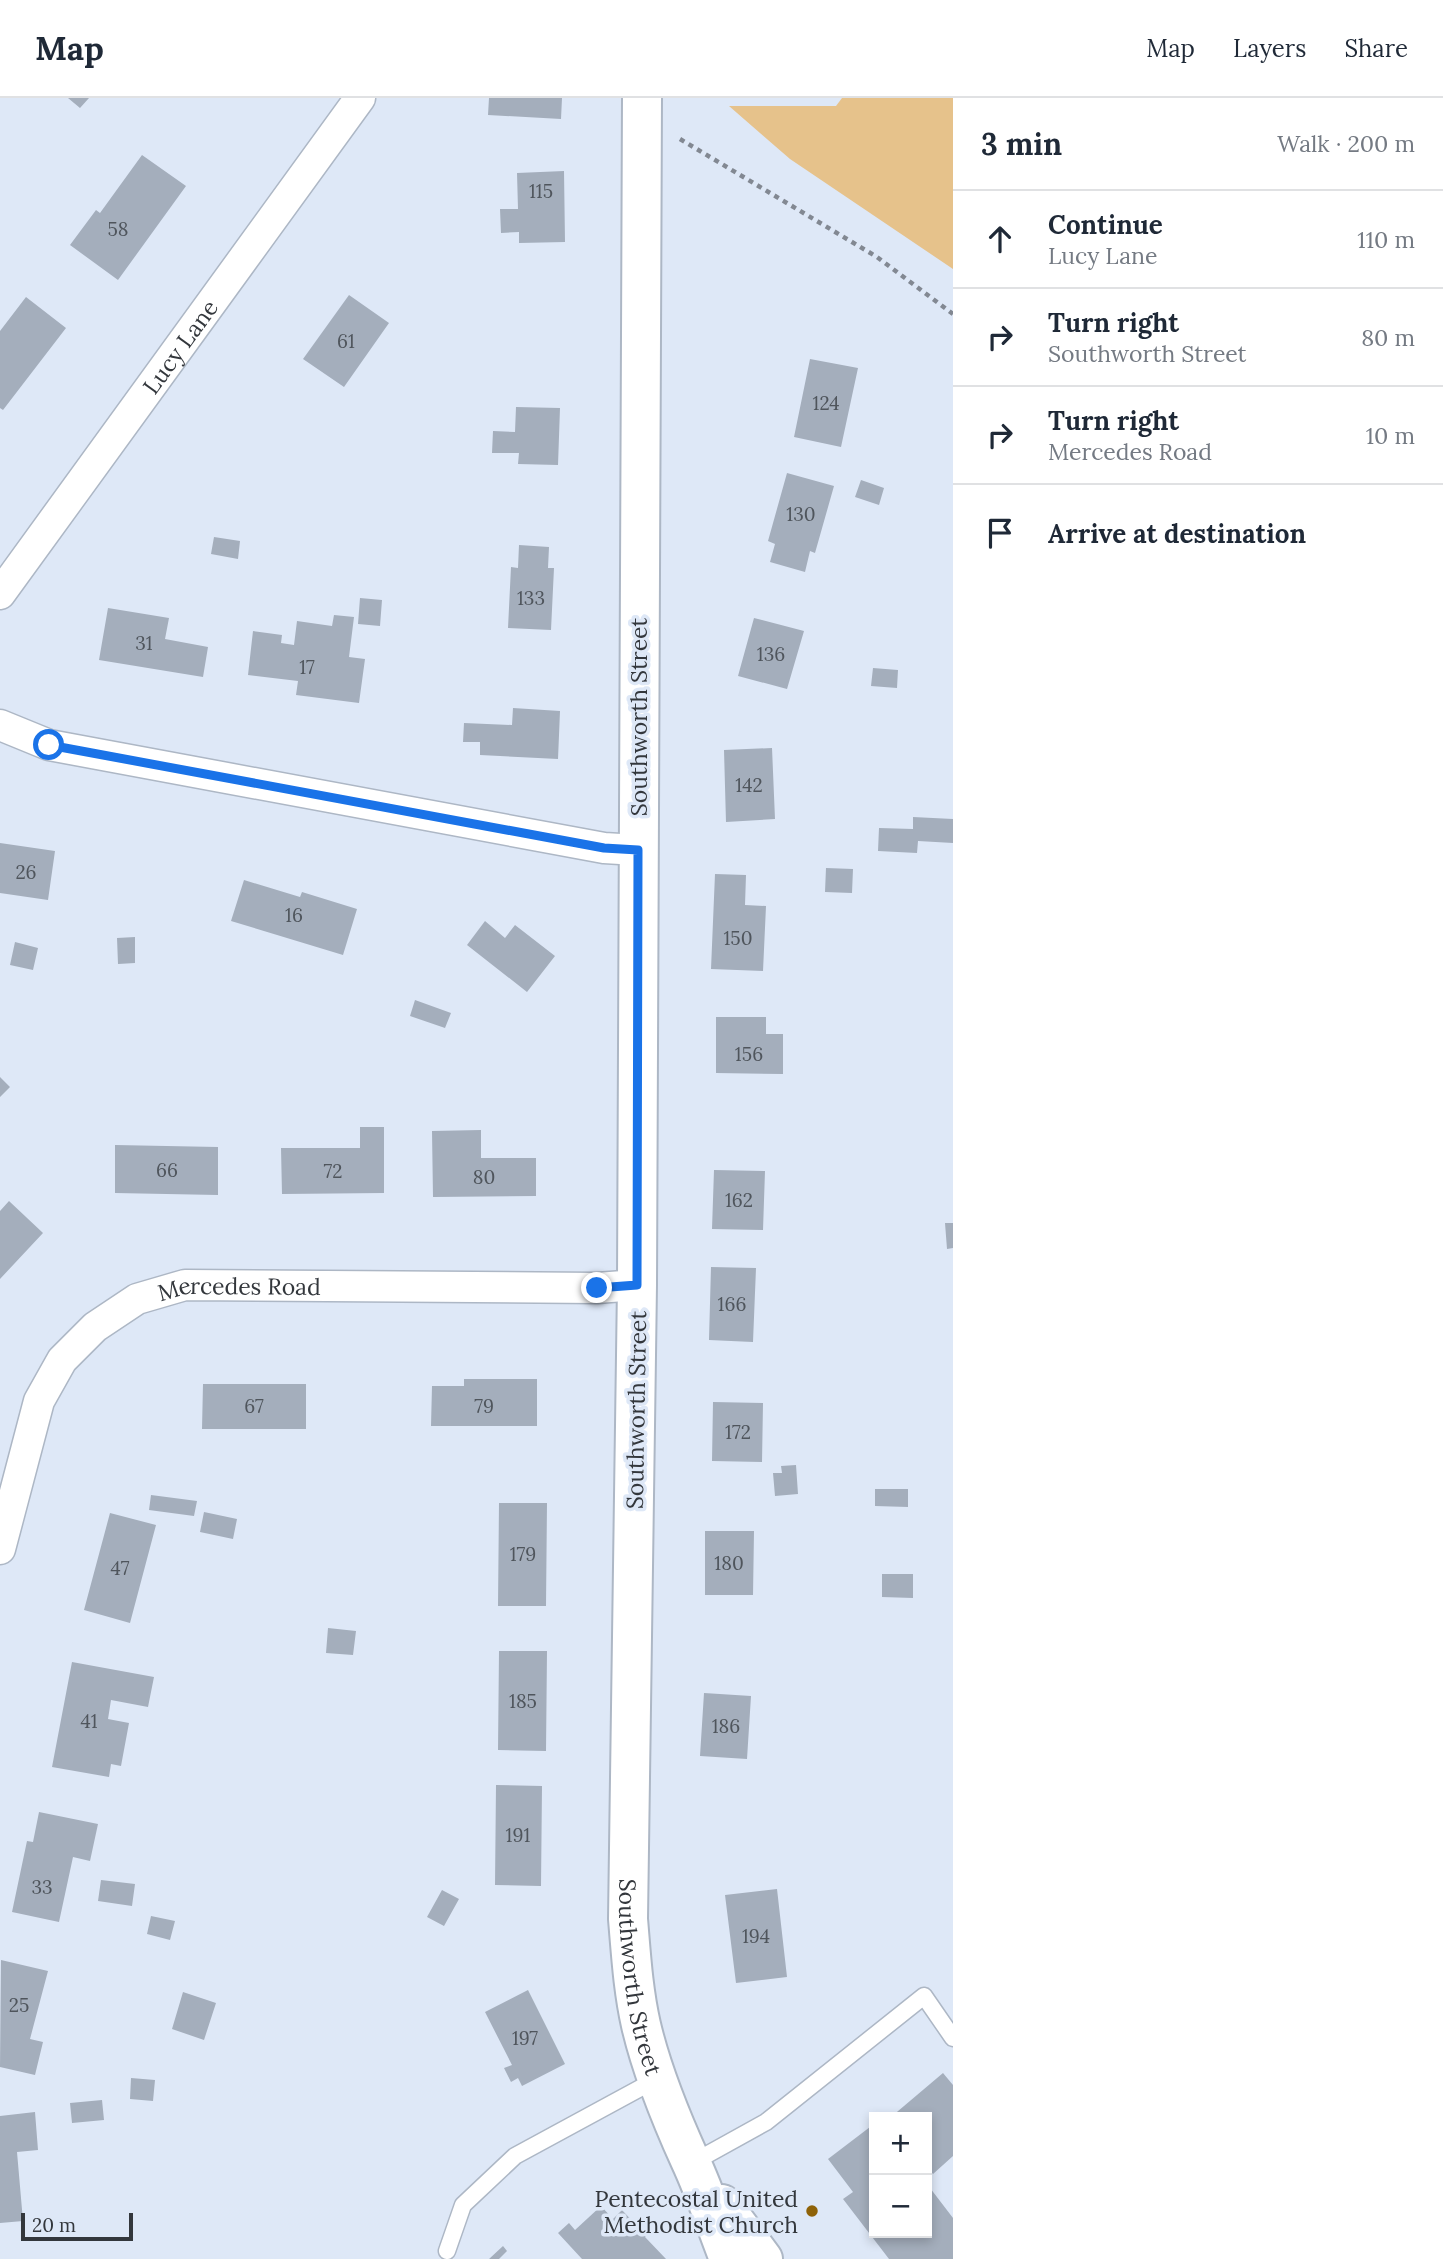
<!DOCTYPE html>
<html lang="en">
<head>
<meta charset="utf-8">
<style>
  :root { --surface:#fff; --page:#f2f2f3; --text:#1f2937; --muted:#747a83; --line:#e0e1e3 }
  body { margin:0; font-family:Lora,serif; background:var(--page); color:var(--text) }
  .controls { position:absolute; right:21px; bottom:21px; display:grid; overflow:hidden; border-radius:0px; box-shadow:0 4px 10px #0003 }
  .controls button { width:63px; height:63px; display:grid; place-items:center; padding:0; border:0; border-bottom:2px solid var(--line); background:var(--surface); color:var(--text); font:35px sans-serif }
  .scale { position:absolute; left:21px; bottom:18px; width:112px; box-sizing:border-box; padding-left:7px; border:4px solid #33373c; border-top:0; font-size:19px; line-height:24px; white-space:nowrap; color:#33373c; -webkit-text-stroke:5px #dee8f7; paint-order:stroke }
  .stop { position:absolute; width:21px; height:21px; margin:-16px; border:5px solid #1a73e8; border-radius:50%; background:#fff }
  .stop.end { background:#1a73e8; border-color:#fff; box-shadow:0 2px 7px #0008 }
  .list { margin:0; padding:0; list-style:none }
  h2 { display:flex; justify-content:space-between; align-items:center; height:91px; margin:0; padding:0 28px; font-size:30px }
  h2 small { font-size:23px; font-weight:400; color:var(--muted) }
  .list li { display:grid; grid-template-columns:46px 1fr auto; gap:21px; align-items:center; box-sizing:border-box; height:98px; padding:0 28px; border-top:2px solid var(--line) }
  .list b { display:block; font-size:26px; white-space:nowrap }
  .list p { margin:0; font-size:23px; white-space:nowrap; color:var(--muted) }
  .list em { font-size:23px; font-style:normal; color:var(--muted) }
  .icon { flex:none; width:38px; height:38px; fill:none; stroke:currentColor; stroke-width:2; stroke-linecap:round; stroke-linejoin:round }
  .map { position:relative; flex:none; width:953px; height:2161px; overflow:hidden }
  header { display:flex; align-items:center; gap:42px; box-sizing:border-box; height:98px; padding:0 35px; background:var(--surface); border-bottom:2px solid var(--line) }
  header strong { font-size:33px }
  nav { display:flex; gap:38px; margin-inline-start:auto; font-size:24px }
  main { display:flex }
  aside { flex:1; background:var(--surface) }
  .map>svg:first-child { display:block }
</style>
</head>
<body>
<header>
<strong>Map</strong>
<nav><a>Map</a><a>Layers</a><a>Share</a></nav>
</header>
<main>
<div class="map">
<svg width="953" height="2161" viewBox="0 0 953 2161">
  <rect width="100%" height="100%" fill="#dee8f7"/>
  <path fill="#e6c28b" d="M842 0H953V171L790 61 729 8H836Z"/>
  <path fill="#a4aebc" d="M68 0H89L80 10Z
    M489 0H562L561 21 488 17Z
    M142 57 186 88 118 182 70 147 96 112 100 115Z
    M564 73 565 144 519 145V134L501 135 500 111H518L517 75Z
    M349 197 389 225 344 289 303 261Z
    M26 199 66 230 3 312 0 310V233Z
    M810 261 858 270 841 349 794 339Z
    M516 309 560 310 558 367 518 366 519 355H492L493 333 515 334Z
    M787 375 834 388 815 455 810 453 805 474 770 464 775 446 768 443Z
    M861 382 884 390 879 407 855 399Z
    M214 439 240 443 238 461 211 456Z
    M519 447 549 449 548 470H554L551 532 508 530 511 469 518 470Z
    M360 500 382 502 380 528 358 526Z
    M108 510 169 520 165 541 208 549 203 579 99 562Z
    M334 517 354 519 349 559 365 561 359 605 296 597 298 583 248 577 253 533 282 537 281 545 294 547 297 523 332 528Z
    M754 520 804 533 787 591 738 578Z
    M873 570 898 572 897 590 871 588Z
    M513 610 560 613 558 661 480 657V644H463L464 625 512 627Z
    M772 650 775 721 726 724 724 652Z
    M913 719 953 721V745L918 743 917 755 878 753 879 730 913 731Z
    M0 745 55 753 48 802 0 795Z
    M826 770 853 771 852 795 825 794Z
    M715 776 746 777 745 807 766 808 763 873 711 871Z
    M244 782 300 799 302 794 357 811 343 857 231 823Z
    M485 823 505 840 515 827 555 858 527 894 467 847Z
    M135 839V865L118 866 117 840Z
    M15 844 38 850 33 872 10 867Z
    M415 902 451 915 445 930 410 918Z
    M716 919H766V936H783V976L716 975Z
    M0 979 10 989 0 999Z
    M360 1029H384V1095L282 1096 281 1050H360Z
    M481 1032V1060H536V1098L433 1099 432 1033Z
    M115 1047 218 1049V1097L115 1095Z
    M714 1072 765 1073 763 1132 712 1131Z
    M9 1103 43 1135 0 1181V1113Z
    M945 1125H953V1150L947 1151Z
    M711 1169 756 1170 753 1244 709 1242Z
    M464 1281H537V1328H431L432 1288H464Z
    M203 1286H306V1331H202Z
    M713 1304 763 1305 762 1364 712 1363Z
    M796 1367 798 1396 775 1398 773 1375H782L781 1368Z
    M875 1391H908V1409L875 1408Z
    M151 1397 197 1403 194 1418 149 1412Z
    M499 1405H547L546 1508H498Z
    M204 1414 237 1421 233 1441 200 1434Z
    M110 1415 156 1427 130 1525 84 1512Z
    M705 1433H754L753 1497H705Z
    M882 1476H913V1500L882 1499Z
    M328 1530 356 1533 353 1557 326 1555Z
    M499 1553H547L546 1653 498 1652Z
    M72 1564 154 1579 148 1609 111 1602 108 1621 129 1625 121 1668 111 1666 109 1679 52 1669Z
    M704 1595 751 1598 747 1661 700 1658Z
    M496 1687 542 1688 541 1788 495 1787Z
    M39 1714 98 1726 90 1763 73 1759 59 1824 12 1814 27 1743 33 1744Z
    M101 1782 135 1786 132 1808 98 1803Z
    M777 1791 787 1879 736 1885 725 1797Z
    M442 1792 459 1801 444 1828 427 1819Z
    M151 1818 175 1823 170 1842 147 1836Z
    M1 1862 48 1873 30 1941 43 1944 35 1977 0 1969Z
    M528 1892 565 1966 522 1988 518 1980 511 1984 504 1970 512 1967 485 1914Z
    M183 1894 216 1905 204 1942 172 1931Z
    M943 1975 953 1987V2058L933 2076 927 2069V2019H891Z
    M131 1980 155 1982 153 2003 130 2001Z
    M102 2002 104 2022 72 2025 70 2005Z
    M35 2014 38 2052 17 2054 23 2123 0 2125V2018Z
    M870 2029 874 2034V2135H927V2086L953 2120V2161H889L843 2101 853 2094 828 2061Z
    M601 2108 613 2121 622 2112 636 2127 645 2119 655 2129 645 2139 666 2161H582L558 2135 569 2125 575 2132Z
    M503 2148 507 2153 499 2161H489Z"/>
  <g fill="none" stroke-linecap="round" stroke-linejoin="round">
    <defs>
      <path id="lane" d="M692 2065 766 2024 924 1898 953 1940
        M447 2153 463 2107 515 2058 657 1981"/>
      <g id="street">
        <path id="s1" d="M0 496 360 0"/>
        <path d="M0 627 49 647 604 750 637 752"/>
        <path id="s2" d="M0 1451 39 1303 62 1262 95 1229 137 1201 185 1187 597 1190 637 1187"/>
      </g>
      <g id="secondary">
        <path id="s3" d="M642 0 637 1187 628 1821C631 1856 633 1892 641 1927 652 1974 670 2018 690 2062 705 2094 716 2128 729 2161"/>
        <path d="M722 2106 763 2161"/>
      </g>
    </defs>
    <use href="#lane" stroke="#adb7c5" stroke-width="19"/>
    <use href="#street" stroke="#adb7c5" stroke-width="33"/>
    <use href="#secondary" stroke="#adb7c5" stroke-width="42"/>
    <path stroke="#828892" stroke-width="4.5" stroke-dasharray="5 5" stroke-linecap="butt" d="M680 41 877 159 953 216"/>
    <use href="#lane" stroke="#fff" stroke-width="16"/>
    <use href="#street" stroke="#fff" stroke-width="30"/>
    <use href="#secondary" stroke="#fff" stroke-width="38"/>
  </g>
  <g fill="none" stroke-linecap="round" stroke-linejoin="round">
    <path stroke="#1a73e8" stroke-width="9" d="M49 647 604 750 638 752 637 1187 597 1190"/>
  </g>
  <circle fill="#8e6208" stroke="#dee8f7" stroke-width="2.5" cx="812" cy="2113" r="7"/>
  <g text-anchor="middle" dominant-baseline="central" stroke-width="7" stroke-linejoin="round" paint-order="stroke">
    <g font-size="19" fill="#4f555c">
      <text x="541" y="93">115</text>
      <text x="118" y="131">58</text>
      <text x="346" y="243">61</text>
      <text x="826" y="305">124</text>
      <text x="801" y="416">130</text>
      <text x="531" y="500">133</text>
      <text x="144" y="545">31</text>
      <text x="771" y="556">136</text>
      <text x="307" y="569">17</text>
      <text x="749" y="687">142</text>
      <text x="26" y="774">26</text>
      <text x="294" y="817">16</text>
      <text x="738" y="840">150</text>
      <text x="749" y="956">156</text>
      <text x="167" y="1072">66</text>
      <text x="333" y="1073">72</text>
      <text x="484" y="1079">80</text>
      <text x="739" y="1102">162</text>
      <text x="732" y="1206">166</text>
      <text x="254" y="1308">67</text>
      <text x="484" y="1308">79</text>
      <text x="738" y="1334">172</text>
      <text x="523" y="1456">179</text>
      <text x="729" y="1465">180</text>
      <text x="120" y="1470">47</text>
      <text x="523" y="1603">185</text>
      <text x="89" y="1623">41</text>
      <text x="726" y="1628">186</text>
      <text x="518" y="1737">191</text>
      <text x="42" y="1789">33</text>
      <text x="756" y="1838">194</text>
      <text x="19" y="1907">25</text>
      <text x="525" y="1940">197</text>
    </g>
    <g font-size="23" fill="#33373c" stroke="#dee8f7">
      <text stroke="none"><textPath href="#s1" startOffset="306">Lucy Lane</textPath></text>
      <text transform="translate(638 619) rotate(-90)">Southworth Street</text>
      <text stroke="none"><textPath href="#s2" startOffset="401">Mercedes Road</textPath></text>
      <text transform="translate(636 1312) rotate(-89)">Southworth Street</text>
      <text stroke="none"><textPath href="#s3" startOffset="1880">Southworth Street</textPath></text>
    </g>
    <g font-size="23" fill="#33373c" stroke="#dee8f7" text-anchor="end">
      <text x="798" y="2100">Pentecostal United<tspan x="798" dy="26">Methodist Church</tspan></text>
    </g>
  </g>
</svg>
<div class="controls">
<button>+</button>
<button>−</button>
</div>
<div class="scale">20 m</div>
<div class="stop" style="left:49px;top:647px"></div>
<div class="stop end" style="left:597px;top:1190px"></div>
</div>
<aside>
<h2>3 min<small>Walk · 200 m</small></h2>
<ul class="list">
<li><svg class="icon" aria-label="ahead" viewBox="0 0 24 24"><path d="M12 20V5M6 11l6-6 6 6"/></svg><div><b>Continue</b><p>Lucy Lane</p></div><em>110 m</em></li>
<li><svg class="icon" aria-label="right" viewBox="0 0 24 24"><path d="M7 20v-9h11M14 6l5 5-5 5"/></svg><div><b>Turn right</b><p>Southworth Street</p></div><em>80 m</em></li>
<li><svg class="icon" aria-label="right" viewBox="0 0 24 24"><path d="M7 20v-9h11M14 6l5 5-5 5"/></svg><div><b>Turn right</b><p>Mercedes Road</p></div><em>10 m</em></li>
<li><svg class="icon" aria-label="arrive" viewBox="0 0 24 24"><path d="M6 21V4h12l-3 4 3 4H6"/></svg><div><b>Arrive at destination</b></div></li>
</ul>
</aside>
</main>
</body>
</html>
